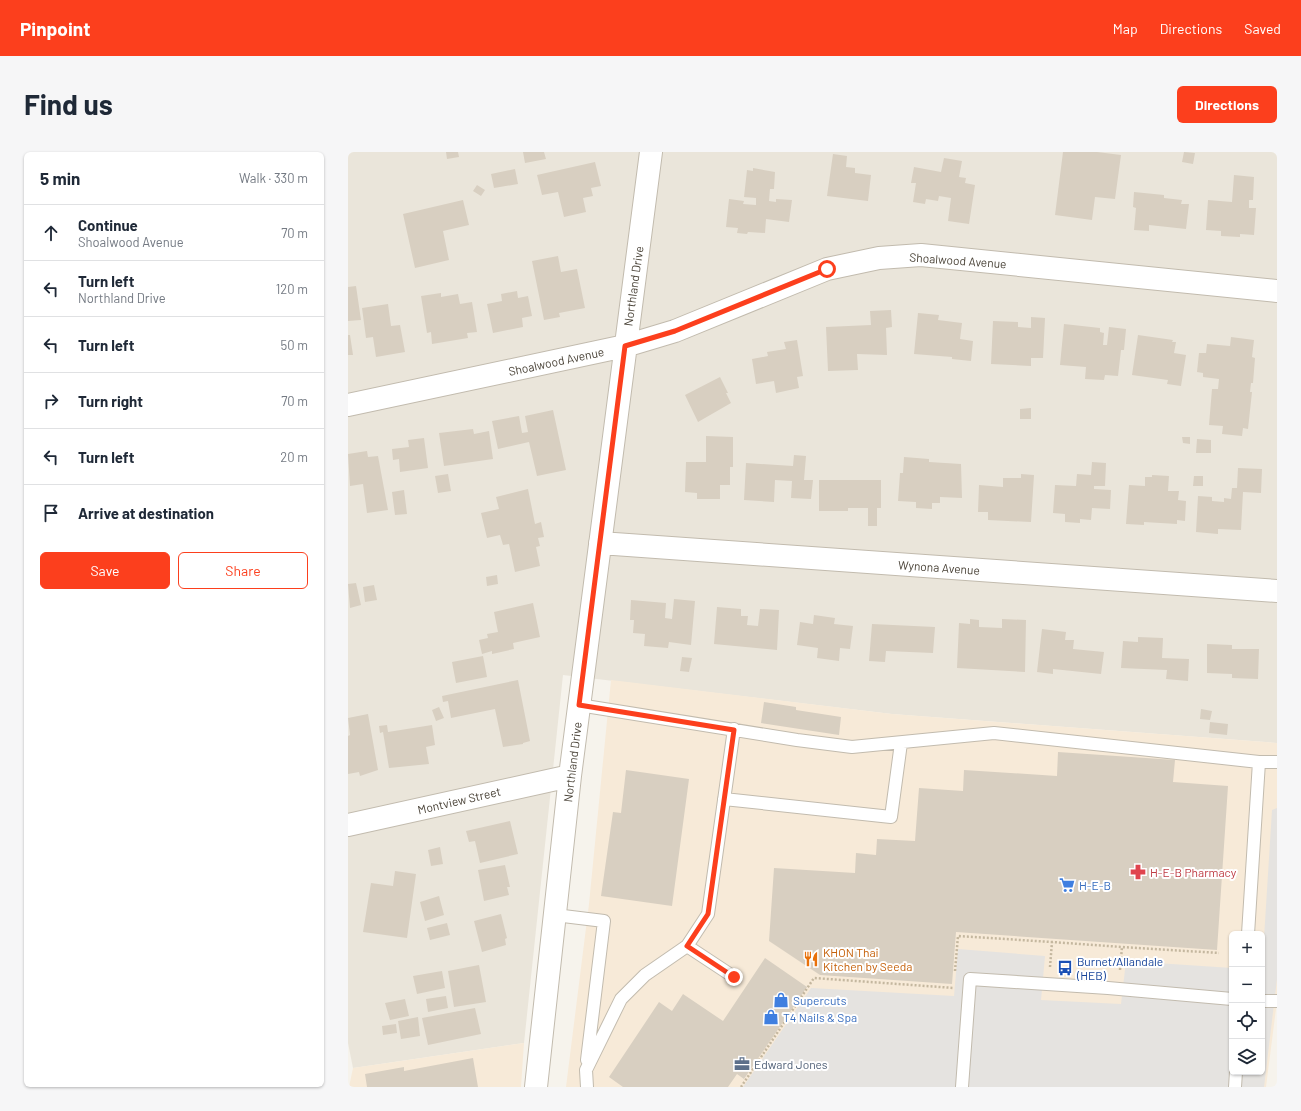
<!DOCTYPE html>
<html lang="en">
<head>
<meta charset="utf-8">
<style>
  :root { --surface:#fff; --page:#f6f6f7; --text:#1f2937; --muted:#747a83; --line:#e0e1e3; --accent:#fc3f1d }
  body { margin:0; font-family:Barlow,sans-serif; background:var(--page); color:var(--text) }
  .controls { position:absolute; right:12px; bottom:12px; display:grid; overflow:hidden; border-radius:6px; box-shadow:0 1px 3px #0004 }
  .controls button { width:36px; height:36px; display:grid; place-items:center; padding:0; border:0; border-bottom:1px solid var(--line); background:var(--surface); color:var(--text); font:20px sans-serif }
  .stop { position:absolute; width:12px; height:12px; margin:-9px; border:3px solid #fc3f1d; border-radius:50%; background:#fff }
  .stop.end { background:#fc3f1d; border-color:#fff; box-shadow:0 1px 4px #0008 }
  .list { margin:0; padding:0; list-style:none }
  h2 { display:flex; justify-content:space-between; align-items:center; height:52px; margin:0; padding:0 16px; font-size:17px }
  h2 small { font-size:13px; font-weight:400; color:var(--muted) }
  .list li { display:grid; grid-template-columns:26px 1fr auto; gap:12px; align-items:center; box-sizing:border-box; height:56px; padding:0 16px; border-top:1px solid var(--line) }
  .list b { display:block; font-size:15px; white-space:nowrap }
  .list p { margin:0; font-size:13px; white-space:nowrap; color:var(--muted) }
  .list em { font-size:13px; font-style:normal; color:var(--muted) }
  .actions { display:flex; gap:8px; padding:12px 16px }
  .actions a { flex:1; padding:9px 0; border:1px solid var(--accent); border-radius:6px; text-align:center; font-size:14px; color:var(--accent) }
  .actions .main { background:var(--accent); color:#fff }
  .icon { flex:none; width:22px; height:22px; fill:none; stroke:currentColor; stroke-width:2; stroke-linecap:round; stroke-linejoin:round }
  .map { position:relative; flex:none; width:929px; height:935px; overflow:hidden; border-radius:6px }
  header { display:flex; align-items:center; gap:24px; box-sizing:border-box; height:56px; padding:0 20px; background:var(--accent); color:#fff }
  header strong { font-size:19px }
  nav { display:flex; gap:22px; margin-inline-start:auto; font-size:14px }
  .intro { display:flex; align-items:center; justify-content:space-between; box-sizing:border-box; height:96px; padding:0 24px }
  h1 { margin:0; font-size:28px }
  .button { padding:10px 18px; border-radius:6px; background:var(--accent); color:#fff; font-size:14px; font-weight:700 }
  main { display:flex; gap:24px; padding:0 24px }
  aside { flex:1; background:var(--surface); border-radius:6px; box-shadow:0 1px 3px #0004 }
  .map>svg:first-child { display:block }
</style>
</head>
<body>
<header>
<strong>Pinpoint</strong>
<nav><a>Map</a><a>Directions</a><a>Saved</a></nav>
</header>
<div class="intro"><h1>Find us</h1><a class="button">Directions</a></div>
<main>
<aside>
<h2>5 min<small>Walk · 330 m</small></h2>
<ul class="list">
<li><svg class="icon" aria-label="ahead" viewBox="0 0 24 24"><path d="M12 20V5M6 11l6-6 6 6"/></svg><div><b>Continue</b><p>Shoalwood Avenue</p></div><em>70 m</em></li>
<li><svg class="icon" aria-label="left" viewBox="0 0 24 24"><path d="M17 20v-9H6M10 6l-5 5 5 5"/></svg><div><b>Turn left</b><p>Northland Drive</p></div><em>120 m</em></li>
<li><svg class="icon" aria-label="left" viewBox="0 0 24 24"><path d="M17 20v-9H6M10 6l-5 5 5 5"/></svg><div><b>Turn left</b></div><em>50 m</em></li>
<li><svg class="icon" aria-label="right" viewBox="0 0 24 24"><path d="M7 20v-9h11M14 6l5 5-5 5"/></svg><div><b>Turn right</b></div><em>70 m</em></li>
<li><svg class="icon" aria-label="left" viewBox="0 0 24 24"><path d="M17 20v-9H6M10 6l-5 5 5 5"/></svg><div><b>Turn left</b></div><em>20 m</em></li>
<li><svg class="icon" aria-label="arrive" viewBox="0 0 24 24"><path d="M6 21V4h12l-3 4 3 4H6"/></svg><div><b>Arrive at destination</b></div></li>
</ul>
<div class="actions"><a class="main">Save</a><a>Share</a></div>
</aside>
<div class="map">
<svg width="929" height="935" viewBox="0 0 929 935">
  <rect width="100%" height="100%" fill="#f6f3ec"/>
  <path fill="#eae5da" d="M0 0H929V591L544 562 215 523 176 891 5 916 0 891Z"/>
  <path fill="#f7ead8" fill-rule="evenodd" d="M263 528 544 562 929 591V849L918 935H218L241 752ZM884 782H914V920H884Z
    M176 891 173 935H1L5 916Z"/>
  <path fill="#e5e3e0" d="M929 656V827L916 935H395L463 836 606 844 610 797 697 804 693 848 773 852 778 809 884 816V920H914V818L924 658Z"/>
  <path fill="#d8cfc1" d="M98 0H110L111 5 99 7Z
    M175 0H196L198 7 177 11Z
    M715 0H749L773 3 767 47 747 45 744 68 707 63Z
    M836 0 847 1 845 12 834 10Z
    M485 2 499 4 498 15 507 16V21L523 23 520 49 479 44Z
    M596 6 614 9 611 25 618 26 617 31 627 33 621 72 600 69 603 46 591 44 590 49 578 47 577 52 565 50 568 31H563L566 15 593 20Z
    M247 10 253 34 243 36 245 44 235 46 238 60 216 65 210 40 194 43 189 23Z
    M405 16 427 20 426 37H422L421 49 428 50V47L444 48 441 70 418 67 417 81 400 80 399 82 389 81 390 76 378 75 381 47 396 49 395 52 408 53V46L396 45 399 18 405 19Z
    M167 17 170 32 146 36 143 22Z
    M886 23 906 25 905 48H901V56H908L906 83 892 82V85L873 84V79L858 78 860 48 884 50Z
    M129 33 137 38 133 44 125 39Z
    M786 40 816 43V46L834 48 833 52H841L838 77 801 73V79L786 78 788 56 785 55Z
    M115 48 121 73 95 79 101 108 67 116 55 62Z
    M210 104 213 120 229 117 237 156 211 161 212 165 196 168 184 109Z
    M8 134 13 168 0 169V135Z
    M169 139 170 146 180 144 184 164 174 166 175 175 145 181 139 152 154 149 153 142Z
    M93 141V145L110 142 112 152 124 150 129 180 119 181 120 186 84 192 83 180 79 181 73 144Z
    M40 152 43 174 52 173 57 200 28 205 25 185 18 186 14 156Z
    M543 158 544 175 538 176 539 203 509 202 510 218 480 219 478 175 523 173 522 159Z
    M570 161 591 163 590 168 614 171 612 187 625 189 623 209 604 207V205L566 202Z
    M683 165 697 166 695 206H683V214L643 212 645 169 670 170V175L683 176Z
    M716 172 752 176V180L756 181 755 193H759L761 175 778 177 776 198H773L770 224 757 223 756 228 737 227 738 215 712 213Z
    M0 183H2L5 203H0Z
    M790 183 825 188 824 190H828L826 201 838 203 833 234 819 232 820 228 784 223Z
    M883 185 906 188 904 205 907 206 905 231H903L902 240H904L900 277 895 276 894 284 874 282 875 274 861 273 864 237H870L871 227 855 225V221L849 220 851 201H858L859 192 882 194Z
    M449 188 455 224 449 225 451 236 428 241 426 229 408 232 404 207 420 204 419 200 438 197 436 190Z
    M372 225 380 241H378L383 251 350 270 337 243Z
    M683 256V267H672V257Z
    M205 258 218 318 189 324 181 290 150 297 144 269 171 264 174 281 180 280 177 264Z
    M125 277 126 282 141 279 145 307 96 314 91 281Z
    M358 284 385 285V315H382V333H372V347H349V341L337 340 338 310H358Z
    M834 285H842V292L835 291Z
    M76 286 80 316 52 320 51 307 45 308 44 297 61 295 60 288Z
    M849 287 863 288V301H848Z
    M19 299 20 305 30 304 40 358 19 361 15 332 2 334 0 302Z
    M446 303 458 304 456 328H465L463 347 443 346 444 329 427 328 426 350 396 348 398 311 445 314Z
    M556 305 581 307V310L613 312 614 346 592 345V351H584V357L568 356V350L550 349 552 321H555Z
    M744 310 758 311 757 334H746V337L763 338 762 357 744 356 743 368 732 367V371L717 370V362L705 361 707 333 728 334 729 322 743 323Z
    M890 316 914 317 913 341 895 340 893 378 870 377V382L848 380 850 344 864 345V349L876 350V346L883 347 884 336H889Z
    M100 322 103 339 90 341 87 324Z
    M673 322 686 323 683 370 640 368V360H630L631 333 655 335V326H673Z
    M804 323 821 324 820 339H831L830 348 838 349 837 369 829 368V372L796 370V373L778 372 781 333 797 334V325H804Z
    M846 324H855V334H845Z
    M471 328H533V356H529V374H520V356H500V359H471Z
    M180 337 187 372 193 370 196 385 190 386 192 394 188 395 192 414 167 420 161 392 155 393 152 383 139 386 133 361 151 357 148 345Z
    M56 338 59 362 47 363 44 340Z
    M149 423 150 432 139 434 138 425Z
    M8 431 13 453 2 456 0 432Z
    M26 433 29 448 17 450 15 435Z
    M326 447 347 449 343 493 321 490 320 496 296 494 297 482 285 481 286 468H282L283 448 318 451 317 466 324 467Z
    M185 451 192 485 165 491 166 497 144 502V499L134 502 131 488 140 486 139 482 150 480 146 460Z
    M369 455 393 457V464H400L399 473 410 474 412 457 431 458 429 498 366 492Z
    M466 463 487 466 486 472 505 474 502 497 492 496 491 509 469 506 470 496 449 493 452 470 465 472Z
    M622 467 631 468V475L654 476V467L678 468 677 520 609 516 611 471 622 472Z
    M524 472 587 475 585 501 538 499 537 510 521 509Z
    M694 477 718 480 717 488H726L725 497 756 500 753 522 705 517V522L689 520Z
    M790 485 815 486 814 506 841 507 840 529 818 527 819 518 773 516 775 489 790 490Z
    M859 492 884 493V497H911L910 527 884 526V522L859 521Z
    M135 504 139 525 108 531 104 510Z
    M334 505 344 506 341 520 332 519Z
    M170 528 182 589 175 591V592L155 595 147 557 103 566 100 549 95 550 94 544Z
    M416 550 448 555V558L493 565 491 583 413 571Z
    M91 555 96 566 88 569 84 558Z
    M853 557 864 559 862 568 852 567Z
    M20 562 30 618 12 624 11 620 0 622V584L2 583 0 566Z
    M862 570 880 572 879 583 861 581Z
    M39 573 40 580 84 573 87 593 78 595 81 612 41 616 35 580 32 581 31 574Z
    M710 600 827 608 825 630 880 634 869 798 608 780 604 832 472 823 421 789 426 716 507 721 508 701 528 703 529 687 567 689 571 636 615 639 616 618 709 624Z
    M278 618 341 627 324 754 253 744 265 660 273 661Z
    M162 669 170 702 132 711 127 689 121 690 118 679Z
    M92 695 95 712 83 714 80 698Z
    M157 713 162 735H159L161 743 136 749 130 718Z
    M47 719 68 722 59 786 15 780 23 731 45 734Z
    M91 744 96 763 77 769 72 750Z
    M153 762 159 786 157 787 158 793 134 800 126 769Z
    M99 771 102 783 82 788 79 776Z
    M417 806 459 835 396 927 389 922 380 935H275L261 925 311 850 324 859 335 842 375 869Z
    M131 813 138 850 106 855 100 819Z
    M94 819 97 836 69 842 65 824Z
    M98 844 100 856 80 860 78 847Z
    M57 847 61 864 42 868 37 851Z
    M127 856 133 882 80 893 74 866Z
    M70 865 72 884 53 887 50 869Z
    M48 872 49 881 35 883 34 874Z
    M125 906 130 935H19L17 922 56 915V919Z"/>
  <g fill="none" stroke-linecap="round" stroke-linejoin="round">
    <defs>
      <path id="service" d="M231 553 449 588 504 595 646 581 911 610
        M376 647 543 665 553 591
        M207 763 256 769 239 908
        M900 782 911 610H929
        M339 794 386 825
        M914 849H929
        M239 935 238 918 273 847 297 823 339 794 360 762 386 577
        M614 935 622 827 760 836 884 847
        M887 935 888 920"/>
      <path id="minor" d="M0 253 277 194 327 179 479 117 531 106 573 103 929 139
        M252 391 929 439
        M0 673 222 624
        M188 935 222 624 303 0"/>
    </defs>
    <use href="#service" stroke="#c2bbae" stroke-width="14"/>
    <use href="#minor" stroke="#c2bbae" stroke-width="24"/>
    <path stroke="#c4b79f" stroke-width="2.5" stroke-dasharray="2 2" stroke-linecap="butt" d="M702 815 704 790 774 795
      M772 818 774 795 871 801
      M607 819 610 784 704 790
      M393 935 466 826 606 836"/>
    <use href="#service" stroke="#fff" stroke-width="12"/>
    <use href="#minor" stroke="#fff" stroke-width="22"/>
  </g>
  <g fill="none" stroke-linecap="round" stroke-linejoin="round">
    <path stroke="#fc3f1d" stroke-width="5" d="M386 825 339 794 360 762 386 578 231 553 277 194 327 179 479 117"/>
  </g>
  <defs>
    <symbol id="pharmacy-bare" viewBox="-9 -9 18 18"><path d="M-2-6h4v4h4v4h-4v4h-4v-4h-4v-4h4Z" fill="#e0444e" stroke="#fff" stroke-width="2.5" paint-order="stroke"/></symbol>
    <symbol id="supermarket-bare" viewBox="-9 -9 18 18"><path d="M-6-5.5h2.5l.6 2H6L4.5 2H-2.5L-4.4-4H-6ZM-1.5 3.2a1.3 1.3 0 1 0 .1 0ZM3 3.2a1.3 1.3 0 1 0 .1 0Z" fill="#3f7fe0" stroke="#fff" stroke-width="2.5" paint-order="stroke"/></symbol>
    <symbol id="restaurant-bare" viewBox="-9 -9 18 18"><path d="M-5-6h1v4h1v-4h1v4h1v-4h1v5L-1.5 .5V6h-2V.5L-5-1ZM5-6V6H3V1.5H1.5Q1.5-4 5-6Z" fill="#e8710a" stroke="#fff" stroke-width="2.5" paint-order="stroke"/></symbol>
    <symbol id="bus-bare" viewBox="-9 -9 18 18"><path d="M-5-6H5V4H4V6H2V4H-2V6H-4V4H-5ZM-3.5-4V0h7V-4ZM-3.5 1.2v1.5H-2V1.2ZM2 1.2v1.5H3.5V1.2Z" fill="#1a4fb4" stroke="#fff" stroke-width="2.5" paint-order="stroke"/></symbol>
    <symbol id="shop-bare" viewBox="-9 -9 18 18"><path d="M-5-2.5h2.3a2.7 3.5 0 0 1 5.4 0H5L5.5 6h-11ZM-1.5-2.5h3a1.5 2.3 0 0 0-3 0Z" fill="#3f7fe0" stroke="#fff" stroke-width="2.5" paint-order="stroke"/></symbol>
    <symbol id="office-bare" viewBox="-9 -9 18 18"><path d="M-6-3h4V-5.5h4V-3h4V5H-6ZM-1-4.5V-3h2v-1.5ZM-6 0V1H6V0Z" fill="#5c6f8a" stroke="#fff" stroke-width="2.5" paint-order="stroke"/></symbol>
  </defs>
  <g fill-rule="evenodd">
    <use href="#pharmacy-bare" x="779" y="709" width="22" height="22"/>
    <use href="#supermarket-bare" x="708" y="722" width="22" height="22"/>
    <use href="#restaurant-bare" x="452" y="796" width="22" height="22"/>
    <use href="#bus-bare" x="706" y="805" width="22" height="22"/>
    <use href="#shop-bare" x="422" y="837" width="22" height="22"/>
    <use href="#shop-bare" x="412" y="854" width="22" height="22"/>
    <use href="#office-bare" x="383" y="901" width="22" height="22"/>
  </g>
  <g text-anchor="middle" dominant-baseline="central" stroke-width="4" stroke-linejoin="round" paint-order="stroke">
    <g font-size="12" fill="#4b4439" stroke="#fff">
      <text transform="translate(610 108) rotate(4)">Shoalwood Avenue</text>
      <text transform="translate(285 134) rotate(-82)">Northland Drive</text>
      <text transform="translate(208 209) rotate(-12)">Shoalwood Avenue</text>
      <text transform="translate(591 415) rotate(4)">Wynona Avenue</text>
      <text transform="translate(224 610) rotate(-83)">Northland Drive</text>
      <text transform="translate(111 648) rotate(-13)">Montview Street</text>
    </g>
    <g font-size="12" fill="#be3a42" stroke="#fff" text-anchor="start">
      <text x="802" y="720">H-E-B Pharmacy</text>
    </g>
    <g font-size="12" fill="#366cbe" stroke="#fff" text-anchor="start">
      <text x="731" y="733">H-E-B</text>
      <text x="445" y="848">Supercuts</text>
      <text x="435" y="865">T4 Nails &amp; Spa</text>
    </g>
    <g font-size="12" fill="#c56008" stroke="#fff" text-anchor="start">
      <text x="475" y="800">KHON Thai<tspan x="475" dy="14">Kitchen by Seeda</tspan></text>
    </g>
    <g font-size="12" fill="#164399" stroke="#fff" text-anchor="start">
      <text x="729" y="809">Burnet/Allandale<tspan x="729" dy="14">(HEB)</tspan></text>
    </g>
    <g font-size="12" fill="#4e5e75" stroke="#fff" text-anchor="start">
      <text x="406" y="912">Edward Jones</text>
    </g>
  </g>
</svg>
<div class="controls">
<button>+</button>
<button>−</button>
<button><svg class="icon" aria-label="locate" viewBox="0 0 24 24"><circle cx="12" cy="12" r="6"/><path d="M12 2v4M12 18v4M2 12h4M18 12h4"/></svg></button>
<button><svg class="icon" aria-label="layers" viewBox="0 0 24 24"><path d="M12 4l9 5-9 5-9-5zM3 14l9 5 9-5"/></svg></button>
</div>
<div class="stop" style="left:479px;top:117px"></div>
<div class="stop end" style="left:386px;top:825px"></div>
</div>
</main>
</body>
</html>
